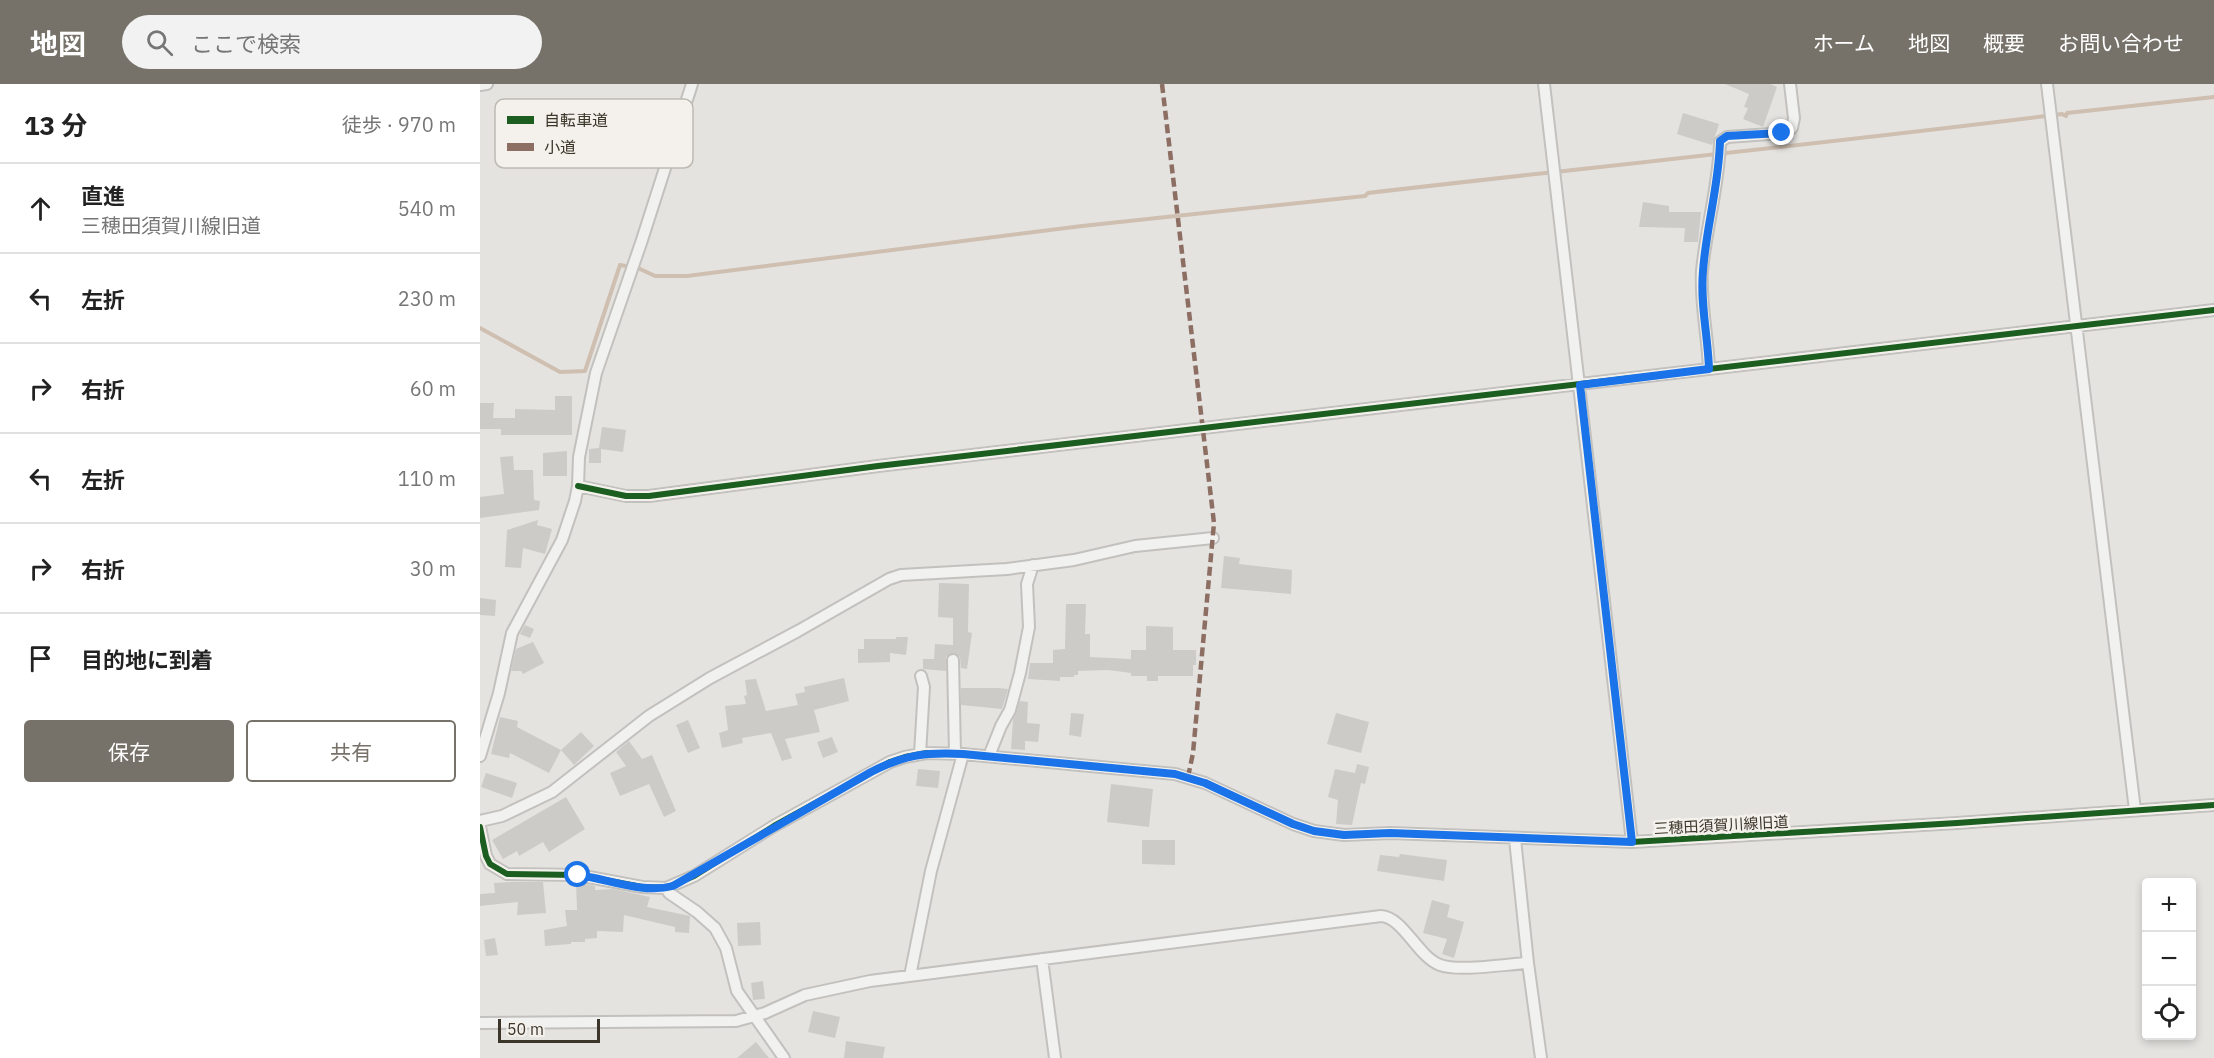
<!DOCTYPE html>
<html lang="ja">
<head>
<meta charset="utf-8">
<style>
  :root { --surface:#fff; --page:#f2f2f2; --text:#222; --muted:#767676; --line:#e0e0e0; --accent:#777269 }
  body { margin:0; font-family:"IBM Plex Sans","Noto Sans JP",sans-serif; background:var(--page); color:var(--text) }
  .controls { position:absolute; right:18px; bottom:18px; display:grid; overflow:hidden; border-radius:6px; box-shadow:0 3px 9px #0003 }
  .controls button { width:54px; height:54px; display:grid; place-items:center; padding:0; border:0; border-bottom:2px solid var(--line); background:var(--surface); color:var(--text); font:30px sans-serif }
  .scale { position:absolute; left:18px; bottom:15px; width:102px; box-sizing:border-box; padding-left:6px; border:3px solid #3c3529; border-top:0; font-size:16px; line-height:21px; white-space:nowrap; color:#3c3529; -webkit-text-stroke:4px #f4f1ed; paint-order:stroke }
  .stop { position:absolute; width:18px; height:18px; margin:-14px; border:4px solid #1a73e8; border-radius:50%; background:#fff }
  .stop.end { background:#1a73e8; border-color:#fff; box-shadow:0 2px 6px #0008 }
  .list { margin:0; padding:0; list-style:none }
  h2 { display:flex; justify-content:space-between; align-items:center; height:78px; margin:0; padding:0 24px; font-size:26px }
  h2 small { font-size:20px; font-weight:400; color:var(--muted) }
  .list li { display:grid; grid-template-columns:39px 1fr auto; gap:18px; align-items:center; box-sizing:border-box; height:90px; padding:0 24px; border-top:2px solid var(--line) }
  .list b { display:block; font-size:22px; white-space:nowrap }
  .list p { margin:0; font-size:20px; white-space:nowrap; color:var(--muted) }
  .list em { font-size:20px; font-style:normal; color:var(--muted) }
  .actions { display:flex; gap:12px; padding:18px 24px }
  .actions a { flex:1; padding:14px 0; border:2px solid var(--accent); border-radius:6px; text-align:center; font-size:21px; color:var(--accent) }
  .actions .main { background:var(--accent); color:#fff }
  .icon { flex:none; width:33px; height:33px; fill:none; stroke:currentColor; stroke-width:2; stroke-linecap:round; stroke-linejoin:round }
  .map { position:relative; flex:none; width:1734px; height:974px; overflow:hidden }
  header { display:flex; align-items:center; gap:36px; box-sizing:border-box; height:84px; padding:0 30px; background:var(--accent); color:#fff }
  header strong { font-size:28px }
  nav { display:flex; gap:33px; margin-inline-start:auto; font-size:21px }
  .search { width:420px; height:54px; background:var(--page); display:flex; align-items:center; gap:15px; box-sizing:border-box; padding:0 21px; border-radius:33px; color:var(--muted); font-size:22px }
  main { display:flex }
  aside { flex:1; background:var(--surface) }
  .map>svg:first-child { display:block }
</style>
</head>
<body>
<header>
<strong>地図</strong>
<div class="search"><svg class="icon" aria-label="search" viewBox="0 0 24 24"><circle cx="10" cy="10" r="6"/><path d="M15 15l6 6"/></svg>ここで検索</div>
<nav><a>ホーム</a><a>地図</a><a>概要</a><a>お問い合わせ</a></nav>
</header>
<main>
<aside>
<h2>13 分<small>徒歩 · 970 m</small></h2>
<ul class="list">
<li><svg class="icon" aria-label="ahead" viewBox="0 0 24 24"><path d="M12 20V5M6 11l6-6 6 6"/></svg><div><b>直進</b><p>三穂田須賀川線旧道</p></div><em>540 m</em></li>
<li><svg class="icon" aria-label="left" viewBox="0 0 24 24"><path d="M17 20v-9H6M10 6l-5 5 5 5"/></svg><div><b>左折</b></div><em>230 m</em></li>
<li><svg class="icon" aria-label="right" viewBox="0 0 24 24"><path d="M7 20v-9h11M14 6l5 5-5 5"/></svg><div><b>右折</b></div><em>60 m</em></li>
<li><svg class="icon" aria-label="left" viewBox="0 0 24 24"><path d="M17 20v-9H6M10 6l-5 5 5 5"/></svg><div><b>左折</b></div><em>110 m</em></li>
<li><svg class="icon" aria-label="right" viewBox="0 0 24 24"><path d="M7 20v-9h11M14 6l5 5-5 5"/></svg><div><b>右折</b></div><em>30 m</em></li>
<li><svg class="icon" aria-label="arrive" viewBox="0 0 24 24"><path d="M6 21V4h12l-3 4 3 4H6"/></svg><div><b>目的地に到着</b></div></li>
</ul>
<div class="actions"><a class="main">保存</a><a>共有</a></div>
</aside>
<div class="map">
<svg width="1734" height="974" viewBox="0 0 1734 974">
  <rect width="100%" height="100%" fill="#e5e3e0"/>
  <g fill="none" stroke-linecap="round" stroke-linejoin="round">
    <path stroke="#cebfb0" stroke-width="4" d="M0 244 80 288 105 287 140 181 158 184 175 192H207L602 142 885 112 888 109C1120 82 1351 59 1582 30L1586 32 1587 29 1734 13"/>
  </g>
  <path fill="#cdcbc8" d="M1245 0H1290L1297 3 1283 43 1263 35 1268 24 1264 23 1269 10Z
    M1203 29 1239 40 1232 61 1197 50Z
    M1163 118 1189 122V128H1221L1218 158H1204L1205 144 1159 143Z
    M75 312H92V351H21V345H0V319H14L13 334H35V325L75 326Z
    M122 343 146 346 143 368 121 365V379H109V365L119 364Z
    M87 367V392H63V369Z
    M33 372 34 386H53L54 416 60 417 59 426 0 434V413L24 410 20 373Z
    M58 436 57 441 72 445 65 470 43 464 41 484 25 483 27 446Z
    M744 472 760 474 759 480 812 486 811 510 741 504Z
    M459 499 489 500 488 548 492 549 487 585 481 584 480 573 473 569 466 573V587L443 585V575H454L455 560 473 561V534L458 533Z
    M0 514 16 516 15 532 0 531Z
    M586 520H606L605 550H610V573L651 575V566H666V542L693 543V566H716V581H713V592H678V597H667V592H651V589L628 586 598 587V591H594V593H580V597L548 595 550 579H573V566L585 565Z
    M45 541 54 545 50 554 40 550Z
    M416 553H428L426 571 410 569V578L378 579V565H384V555H416Z
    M53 558 64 579 43 590 41 587H31L36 565Z
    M364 594 369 617 334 626 340 648 305 655 312 674 302 677 291 649 262 654 263 659 242 664 239 649 248 646 245 622 266 620 264 612 267 611 265 596 276 595 286 627 318 621 315 610 325 608 324 603Z
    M481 604H518L528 605 522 625 481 621Z
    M540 617 548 618 547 639 560 640 558 658 545 657V666L531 665 533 636Z
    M591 629 604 630 601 653 589 651Z
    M856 629 889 638 881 669 847 660Z
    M20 633 38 637 37 643 81 666 69 689 30 669 29 674 11 670Z
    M208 636 220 664 208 669 196 641Z
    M101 648 114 662 94 681 81 666Z
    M352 653 358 668 343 674 337 658Z
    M149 657 162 675 172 671 196 727 184 733 169 700 140 712 130 689 146 682 136 668Z
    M877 680 889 683 885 700 881 699 872 741 856 740 858 716 848 713 855 685 875 689Z
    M438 685 460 687 458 704 436 702Z
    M6 689 37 699 32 714 1 703Z
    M631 700 673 705 669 743 627 738Z
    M86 713 105 745 69 768 63 758 39 772 37 767 23 775 12 756Z
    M662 756H695V781L662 780Z
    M920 770 967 776 964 797 897 787 900 771 919 773Z
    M32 798H63L66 829 37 831 38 818 0 822V810L15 809 14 799Z
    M96 798 115 802V806L133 805 170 813 167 823 210 832 209 849 195 848V843L144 831 143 848 117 847V854L105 855V858H91V860L65 862 64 846 87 842 85 826H97Z
    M952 816 970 821 967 833 984 838 974 874 962 870 967 855 943 849Z
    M280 838 281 861 258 862 257 839Z
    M15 854 18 871 6 872 4 856Z
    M283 897 285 915 273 916 271 899Z
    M333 927 360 933 355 954 328 948Z
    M366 957 405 963 403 974H364Z
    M276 958 289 974H257Z"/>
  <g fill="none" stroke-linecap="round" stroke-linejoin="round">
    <defs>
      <path id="minor" d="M1064 0 1152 758
        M1567 0 1655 726
        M0 1 7 0
        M1229 285C1228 253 1220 220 1222 187 1226 144 1239 101 1240 58L1247 53 1302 49 1312 44 1314 34 1310 0
        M98 402 146 412H169L398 382 1734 226
        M473 576 475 669
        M440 670 444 603 441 592
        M0 672 19 609 32 549 82 456 95 417 98 402 99 373 116 289 161 159 212 0
        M509 672 521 642 530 626 540 589 549 543 547 500 553 481
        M0 737 22 732 72 708 169 632 230 594 318 547 409 495 421 491 527 485 594 476 655 462 733 454
        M0 743 6 772 10 780 27 790 98 791 162 803 186 804 214 792 294 742 410 678 425 673 447 669 483 670 695 690 725 699 813 740 834 747 864 751 910 749 1152 758 1477 739 1734 721
        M1035 755 1048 879 1061 974
        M186 804 189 809 217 828 235 844 246 864 257 907 304 974
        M562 875 575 974
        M430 892 451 787 483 670
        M0 939 256 937 285 929 325 911 390 897 901 832C923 833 938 873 960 881 979 888 1026 880 1048 879"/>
    </defs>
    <use href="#minor" stroke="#c3c1be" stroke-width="14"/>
    <use href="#minor" stroke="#f1f1ef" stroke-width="10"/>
    <path stroke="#8d6e63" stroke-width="4.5" stroke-dasharray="9 4.5" stroke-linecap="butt" d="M682 0 734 439 713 669 708 693"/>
    <defs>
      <path id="cycleway" d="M98 402 146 412H169L398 382 1734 226
        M0 743 6 772 10 780 27 790 98 791 162 803 186 804 214 792 294 742 410 678 425 673 447 669 483 670 695 690 725 699 813 740 834 747 864 751 910 749 1152 758 1477 739 1734 721"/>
    </defs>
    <use href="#cycleway" stroke="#f4f1ed" stroke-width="10"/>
    <use href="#cycleway" stroke="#1b5e20" stroke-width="6"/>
  </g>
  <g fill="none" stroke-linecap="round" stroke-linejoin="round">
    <path stroke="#1a73e8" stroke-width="8" d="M98 791C128 795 162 810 193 802L391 688C424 671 445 668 483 670L695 690 725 699 813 740 834 747 864 751 910 749 1152 758 1100 301 1229 285C1228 252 1220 220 1223 187 1226 144 1239 101 1240 57L1247 52 1302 49"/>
  </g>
  <g text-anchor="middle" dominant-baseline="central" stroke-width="5" stroke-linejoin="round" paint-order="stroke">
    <g font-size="15" fill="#3c3529" stroke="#f4f1ed">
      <text transform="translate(1241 741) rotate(-3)">三穂田須賀川線旧道</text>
    </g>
  </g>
  <rect x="15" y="15" width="198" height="69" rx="9" fill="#f4f1ed" stroke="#bdb9b2" stroke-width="1.5"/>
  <rect x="27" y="32" width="27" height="8" fill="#1b5e20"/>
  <rect x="27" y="59" width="27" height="8" fill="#8d6e63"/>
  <g font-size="16" fill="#3c3529">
    <text x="64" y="42">自転車道</text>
    <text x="64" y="69">小道</text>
  </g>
</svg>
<div class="controls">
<button>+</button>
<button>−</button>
<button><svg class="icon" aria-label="locate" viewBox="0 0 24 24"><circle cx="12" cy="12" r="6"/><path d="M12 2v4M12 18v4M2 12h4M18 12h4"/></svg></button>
</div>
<div class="scale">50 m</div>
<div class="stop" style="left:98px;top:791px"></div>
<div class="stop end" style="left:1302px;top:49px"></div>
</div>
</main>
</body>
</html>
